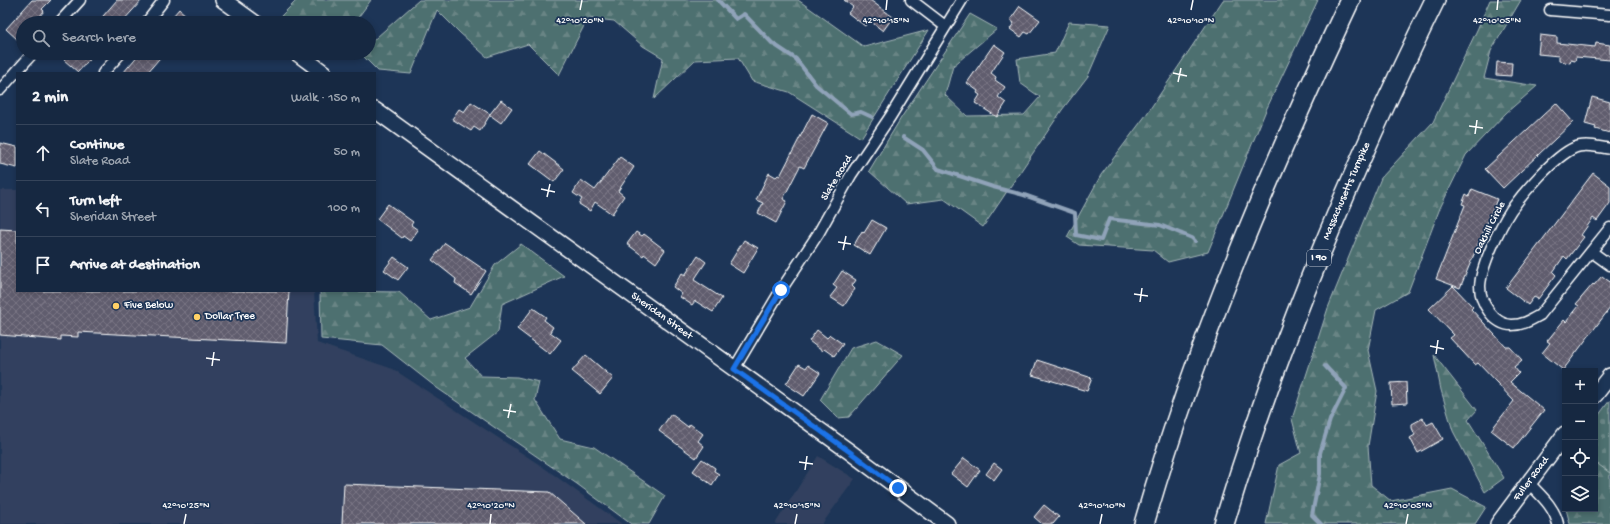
<!DOCTYPE html>
<html lang="en">
<head>
<meta charset="utf-8">
<style>
  :root { --surface:#162841; --page:#1f3048; --text:#f1f3f6; --muted:#9ea6b1; --line:#35445a }
  body { margin:0; font-family:"Gochi Hand",sans-serif; background:var(--page); color:var(--text) }
  .controls { position:absolute; right:12px; bottom:12px; display:grid; overflow:hidden; border-radius:0px; box-shadow:0 2px 6px #0003 }
  .controls button { width:36px; height:36px; display:grid; place-items:center; padding:0; border:0; border-bottom:1px solid var(--line); background:var(--surface); color:var(--text); font:20px sans-serif }
  .stop { position:absolute; width:12px; height:12px; margin:-9px; border:3px solid #1a73e8; border-radius:50%; background:#fff }
  .stop.end { background:#1a73e8; border-color:#fff; box-shadow:0 1px 4px #0008 }
  .list { margin:0; padding:0; list-style:none }
  h2 { display:flex; justify-content:space-between; align-items:center; height:52px; margin:0; padding:0 16px; font-size:17px }
  h2 small { font-size:13px; font-weight:400; color:var(--muted) }
  .list li { display:grid; grid-template-columns:26px 1fr auto; gap:12px; align-items:center; box-sizing:border-box; height:56px; padding:0 16px; border-top:1px solid var(--line) }
  .list b { display:block; font-size:15px; white-space:nowrap }
  .list p { margin:0; font-size:13px; white-space:nowrap; color:var(--muted) }
  .list em { font-size:13px; font-style:normal; color:var(--muted) }
  .icon { flex:none; width:22px; height:22px; fill:none; stroke:currentColor; stroke-width:2; stroke-linecap:round; stroke-linejoin:round }
  .map { position:relative; flex:none; width:1610px; height:524px; overflow:hidden }
  .search { position:absolute; background:var(--surface); box-shadow:0 2px 6px #0003; left:16px; top:16px; width:360px; height:44px; display:flex; align-items:center; gap:10px; box-sizing:border-box; padding:0 14px; border-radius:22px; color:var(--muted); font-size:15px }
  .panel { position:absolute; background:var(--surface); box-shadow:0 2px 6px #0003; left:16px; top:72px; width:360px; height:220px; border-radius:0px }
  .map>svg:first-child { display:block }
</style>
</head>
<body>
<div class="map">
<svg width="1610" height="524" viewBox="0 0 1610 524">
  <defs>
    <pattern id="forest-firs" width="22" height="20" patternUnits="userSpaceOnUse"><rect width="22" height="20" fill="#4e7070"/><path d="M5 1l3.5 6h-7zM16 11l3.5 6h-7z" fill="#698585"/></pattern>
    <pattern id="cemetery-stones" width="16" height="16" patternUnits="userSpaceOnUse"><rect width="16" height="16" fill="#4e7070"/><path d="M2 7V4a2 2 0 0 1 4 0v3zM10 15v-3a2 2 0 0 1 4 0v3z" fill="#698585"/></pattern>
    <pattern id="building-cross-hatch" width="8" height="8" patternUnits="userSpaceOnUse"><rect width="8" height="8" fill="#615d6e"/><path d="M0 0l8 8M0 8l8-8" fill="none" stroke="#797584"/></pattern>
  </defs>
  <rect width="100%" height="100%" fill="#1d3557"/>
  <filter id="ink" filterUnits="userSpaceOnUse"><feTurbulence type="fractalNoise" baseFrequency=".025" numOctaves="2"/><feDisplacementMap in="SourceGraphic" scale="8" xChannelSelector="R" yChannelSelector="G"/><feConvolveMatrix kernelMatrix="1 2 1 2 8 2 1 2 1" color-interpolation-filters="sRGB"/></filter>
  <g filter="url(#ink)">
    <path fill="#31415e" d="M0 190H17V291H314L317 343 393 369 543 467 622 524H0Z
      M818 456 855 479 822 524H775Z"/>
    <path fill="url(#forest-firs)" stroke="#a6b8b8" d="M297 0H371L354 23H283L278 19Z
      M419 0H798L864 47 929 30 861 138 789 92 752 81 738 58 695 60 654 99 663 58 643 46 614 21 588 18 559 75 528 44 487 57 460 33 437 10 411 74 378 71 360 53H369V44Z
      M1223 0H1318L1266 110 1208 252 1168 262 1153 250 1079 245 1067 237 1101 175 1146 115Z
      M1490 0H1521L1491 51 1484 78 1537 86 1506 113 1466 155 1440 208 1408 292 1376 310 1368 350 1377 391 1368 446 1371 485 1391 501 1452 489 1486 507 1475 524H1266L1279 465 1301 453 1292 419 1328 308 1381 178 1433 122 1477 30Z
      M970 14 997 29 953 66 945 95 967 116 1024 115 1040 97 1020 83 1017 59 1055 53 1069 22 1110 25 1088 76 1062 110 983 227 944 199 906 204 869 171 901 118Z
      M521 244 564 276 502 304 498 332 465 358 481 376 517 377 539 382 535 400 560 439 594 447 665 496 649 524H631L577 484 437 388 382 345 321 339 320 291 399 292 431 320 470 307 495 265Z
      M877 340 903 355 849 417 838 418 820 400 851 348Z
      M1434 355 1477 410 1468 420 1504 478 1485 492 1453 431 1441 390Z
      M1595 451 1610 465V524H1570L1566 509H1595Z"/>
    <path fill="url(#cemetery-stones)" stroke="#a6b8b8" d="M1610 400V473L1595 462V420Z"/>
    <g fill="none" stroke-linecap="round" stroke-linejoin="round">
      <path stroke="#90a3b9" stroke-width="4" d="M718 0 736 19 744 14 772 43 796 59 816 85 851 114 861 112 872 117
        M903 137 923 150 938 169 993 187 1024 195 1075 213 1076 235 1101 240 1109 219 1160 225 1192 238 1195 241
        M1321 524 1312 515 1320 474V453L1330 420 1346 388 1325 366"/>
    </g>
    <path fill="url(#building-cross-hatch)" stroke="#fff" d="M32 0H51L42 9 44 11 34 23H23V35L18 40 6 29Z
      M117 0H142L121 23H97Z
      M844 0H870L893 17 883 31 869 20 865 26 848 13 853 7Z
      M1020 6 1040 20 1029 34 1025 32 1021 37 1010 29 1014 23 1010 20Z
      M179 9 195 23H167Z
      M1540 35 1557 37V43L1595 47 1596 43 1610 45V60L1576 57 1575 61 1571 60 1570 63 1559 61V56L1538 54Z
      M994 44 1005 52 991 73 996 77 995 80 1005 87 998 97 1006 103 997 117 975 103 980 95 977 93 978 91 967 83Z
      M70 53H95L78 72 64 60Z
      M140 53H164L147 73H123Z
      M1497 62 1512 63 1511 76 1496 75Z
      M1592 97 1610 102V133L1595 129 1596 127 1585 124Z
      M501 100 512 108 501 123 490 115 480 131 474 127 471 131 452 119 459 109 464 112 471 102 490 114Z
      M1556 103 1573 122 1503 188 1485 169Z
      M812 114 828 123 804 168 800 166 783 199 787 201 776 223 758 213 763 203 756 200 769 173 776 177 778 175 780 176Z
      M0 143 17 147V168L0 164Z
      M540 151 564 169 554 182 530 164Z
      M620 157 634 167 618 191 624 196 612 214 595 202 590 211 579 204 582 199 573 193 581 180 595 190Z
      M1593 173 1610 186V203L1597 221 1593 218 1581 235 1584 237 1567 259 1564 256 1553 272 1556 275 1538 299 1534 297 1528 305 1506 288Z
      M1472 189 1497 199 1460 288 1436 279 1465 205 1462 204 1466 194 1469 196Z
      M388 204 413 222 411 225 418 230 410 241 403 236 402 238 377 219Z
      M872 220 886 228 870 255 854 245 862 231 864 233Z
      M0 229 17 230V291H289L286 343 78 332V337L61 336V340L0 335Z
      M636 232 642 236 644 234 665 250 656 263 644 254 643 256 627 244Z
      M744 240 758 248 743 273 729 264Z
      M445 243 486 271 471 294 455 283 456 279 432 260Z
      M698 256 706 262 694 280 722 298 713 312 695 301 692 305 680 297 682 294 673 287 682 273 685 275Z
      M394 257 408 267 398 280 384 270Z
      M842 271 856 280 852 286 855 289 844 306 830 297 837 288 833 285Z
      M1602 276 1610 282V308L1563 370 1542 353 1550 343 1547 341 1564 320 1566 322 1579 306 1576 304 1593 284 1594 285Z
      M1453 286 1473 307 1471 309 1506 347H1510L1522 360 1514 367 1519 373 1510 382 1544 410 1514 448 1491 430 1514 401 1478 363 1475 365 1450 338 1454 335 1429 309Z
      M533 308 546 317 544 320 553 327 550 332 561 340 550 354 517 329Z
      M817 330 827 338 830 335 843 344 834 356 824 349 822 351 809 341Z
      M586 355 613 378 600 394 572 371Z
      M1037 360 1092 378 1087 391 1032 375Z
      M799 364 806 368 808 365 820 373 804 396 786 384Z
      M1406 382 1407 403 1392 404 1391 383Z
      M671 414 688 427 690 424 703 434 698 441 704 446 696 458 659 431Z
      M1423 418 1427 425 1433 422 1443 439 1418 453 1410 438 1415 435 1412 428V424Z
      M964 458 980 470 968 487 951 474Z
      M702 459 715 468 714 471 719 474 712 485 693 471Z
      M994 463 1002 469 994 480 986 474Z
      M344 484 549 492 586 524H342Z
      M1044 505 1059 517 1053 524H1042L1034 517Z"/>
    <g fill="none" stroke-linecap="round" stroke-linejoin="round">
      <defs>
        <path id="street" d="M911 0 945 26
          M1550 10 1610 15
          M59 23 80 0
          M146 23 164 0
          M103 73 121 53
          M0 90 33 53
          M1610 149C1600 147 1584 143 1574 148 1554 157 1524 192 1511 210 1500 227 1481 266 1480 286 1480 303 1494 325 1512 325 1523 325 1531 320 1540 315L1610 228
          M1592 252 1610 265
          M734 369 781 290 818 234 851 175 890 117 962 0
          M1528 482C1540 495 1554 506 1558 524"/>
        <g id="secondary">
          <path d="M223 0 255 23"/>
          <path d="M297 53 324 73"/>
          <path id="s1" d="M375 110 850 452 947 524"/>
          <path d="M1595 395 1610 376"/>
          <path id="s2" d="M1498 524 1565 434"/>
        </g>
        <g id="highway">
          <path d="M1144 524C1196 344 1270 170 1350 0"/>
          <path id="s3" d="M1224 524C1278 343 1352 169 1435 0"/>
        </g>
      </defs>
      <use href="#street" stroke="#fff" stroke-width="13"/>
      <use href="#secondary" stroke="#fff" stroke-width="18"/>
      <use href="#highway" stroke="#fff" stroke-width="22"/>
      <use href="#street" stroke="#1d3557" stroke-width="10"/>
      <use href="#secondary" stroke="#1d3557" stroke-width="15"/>
      <use href="#highway" stroke="#1d3557" stroke-width="19"/>
    </g>
  </g>
  <g fill="none" stroke-linecap="round" stroke-linejoin="round" filter="url(#ink)">
    <path stroke="#1a73e8" stroke-width="5" d="M781 290 734 369 850 452 898 488"/>
  </g>
  <path fill="none" stroke="#fff" stroke-width="1.5" d="M580 10 582 0M886 10 887 0M1191 10 1193 0M1497 10 1498 0M1173 73 1187 76M1178 82 1181 68M1469 126 1483 128M1475 134 1477 120M541 189 555 192M547 197 550 184M838 242 851 244M843 250 846 236M1134 294 1148 296M1140 302 1142 288M1430 346 1444 349M1436 354 1438 340M206 358 220 360M212 366 214 352M503 410 516 412M508 418 511 404M799 462 813 464M805 470 807 456M184 524 186 514M490 524 491 514M795 524 797 514M1100 524 1102 514M1406 524 1408 514"/>
  <g fill="#ffd166" stroke="#1d3557" stroke-width="1.5">
    <circle cx="116" cy="306" r="4"/>
    <circle cx="197" cy="317" r="4"/>
  </g>
  <g text-anchor="middle" dominant-baseline="central" stroke-width="3.5" stroke-linejoin="round" paint-order="stroke">
    <rect fill="#1d3557" stroke="#bbc2cd" stroke-width="1" x="1307" y="250" width="24" height="16" rx="3"/>
    <g font-size="10" font-weight="bold" fill="#fff">
      <text x="1319" y="258">I 90</text>
    </g>
    <g font-size="11" fill="#fff" stroke="#1d3557">
      <text transform="translate(837 178) rotate(-59)">Slate Road</text>
      <text stroke="none"><textPath href="#s3" startOffset="355">Massachusetts Turnpike</textPath></text>
      <text transform="translate(1490 228) rotate(-63)">Oakhill Circle</text>
      <text stroke="none"><textPath href="#s1" startOffset="353">Sheridan Street</textPath></text>
      <text stroke="none"><textPath href="#s2" startOffset="56">Fuller Road</textPath></text>
    </g>
    <g font-size="11" fill="#fff" stroke="#1d3557" text-anchor="start">
      <text x="124" y="306">Five Below</text>
      <text x="205" y="317">Dollar Tree</text>
    </g>
  </g>
  <g font-size="10" text-anchor="middle" fill="#fff" stroke="#1d3557" stroke-width="3.5" stroke-linejoin="round" paint-order="stroke">
    <text x="580" y="23">42°10'20"N</text>
    <text x="886" y="23">42°10'15"N</text>
    <text x="1191" y="23">42°10'10"N</text>
    <text x="1497" y="23">42°10'05"N</text>
    <text x="186" y="508">42°10'25"N</text>
    <text x="491" y="508">42°10'20"N</text>
    <text x="797" y="508">42°10'15"N</text>
    <text x="1102" y="508">42°10'10"N</text>
    <text x="1408" y="508">42°10'05"N</text>
  </g>
</svg>
<div class="controls">
<button>+</button>
<button>−</button>
<button><svg class="icon" aria-label="locate" viewBox="0 0 24 24"><circle cx="12" cy="12" r="6"/><path d="M12 2v4M12 18v4M2 12h4M18 12h4"/></svg></button>
<button><svg class="icon" aria-label="layers" viewBox="0 0 24 24"><path d="M12 4l9 5-9 5-9-5zM3 14l9 5 9-5"/></svg></button>
</div>
<div class="stop" style="left:781px;top:290px"></div>
<div class="stop end" style="left:898px;top:488px"></div>
<div class="search"><svg class="icon" aria-label="search" viewBox="0 0 24 24"><circle cx="10" cy="10" r="6"/><path d="M15 15l6 6"/></svg>Search here</div>
<section class="panel">
<h2>2 min<small>Walk · 150 m</small></h2>
<ul class="list">
<li><svg class="icon" aria-label="ahead" viewBox="0 0 24 24"><path d="M12 20V5M6 11l6-6 6 6"/></svg><div><b>Continue</b><p>Slate Road</p></div><em>50 m</em></li>
<li><svg class="icon" aria-label="left" viewBox="0 0 24 24"><path d="M17 20v-9H6M10 6l-5 5 5 5"/></svg><div><b>Turn left</b><p>Sheridan Street</p></div><em>100 m</em></li>
<li><svg class="icon" aria-label="arrive" viewBox="0 0 24 24"><path d="M6 21V4h12l-3 4 3 4H6"/></svg><div><b>Arrive at destination</b></div></li>
</ul>
</section>
</div>
</body>
</html>
